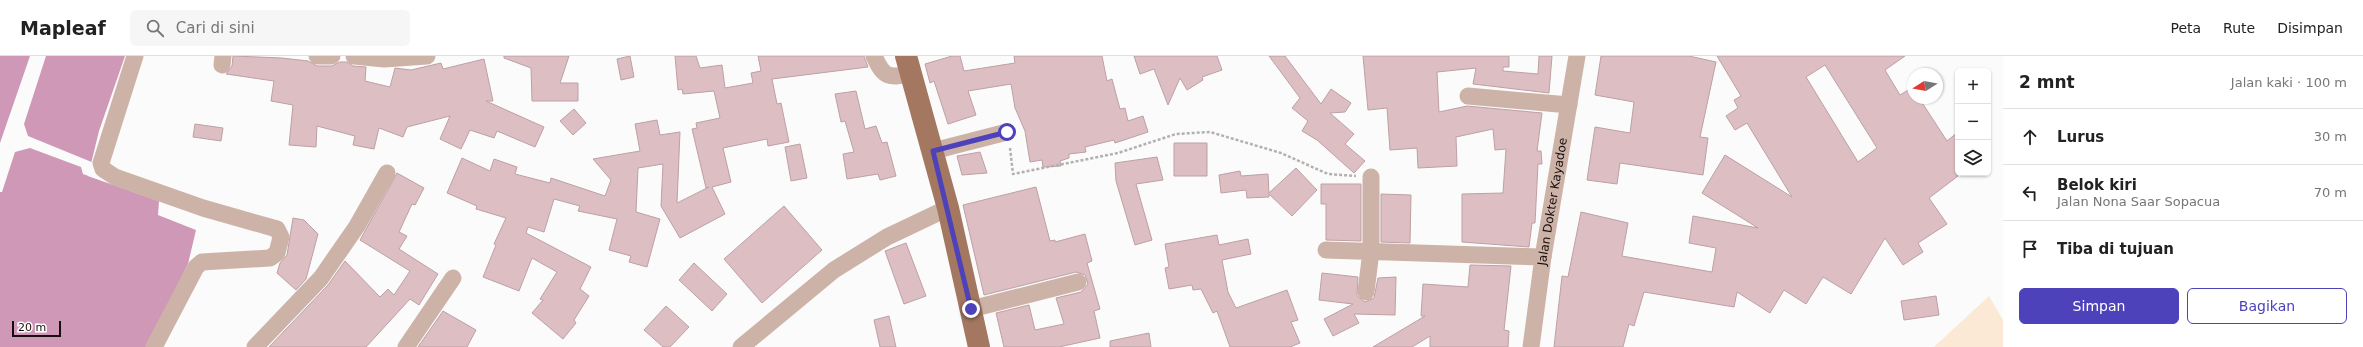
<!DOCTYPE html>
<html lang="id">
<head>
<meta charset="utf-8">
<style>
  :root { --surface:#fff; --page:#f6f6f6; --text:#222; --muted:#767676; --line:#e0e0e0; --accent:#4d42b9 }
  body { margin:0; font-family:"DejaVu Sans",sans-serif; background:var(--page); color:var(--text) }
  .controls { position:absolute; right:12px; top:12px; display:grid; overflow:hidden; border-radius:6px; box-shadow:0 1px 3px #0004 }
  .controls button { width:36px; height:36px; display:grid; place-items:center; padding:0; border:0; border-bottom:1px solid var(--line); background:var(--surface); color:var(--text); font:20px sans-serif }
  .compass { position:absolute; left:1907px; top:12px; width:36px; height:36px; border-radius:50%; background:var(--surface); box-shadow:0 1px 3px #0004; rotate:259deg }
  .scale { position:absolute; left:12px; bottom:10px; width:49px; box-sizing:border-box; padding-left:4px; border:2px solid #180e0d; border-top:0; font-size:11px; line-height:14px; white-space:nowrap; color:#180e0d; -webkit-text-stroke:3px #fff; paint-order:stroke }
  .stop { position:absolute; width:12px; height:12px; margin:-9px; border:3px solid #4d42b9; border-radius:50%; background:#fff }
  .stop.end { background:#4d42b9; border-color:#fff; box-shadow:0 1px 4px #0008 }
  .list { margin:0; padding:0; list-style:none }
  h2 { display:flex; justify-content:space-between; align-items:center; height:52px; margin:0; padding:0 16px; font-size:17px }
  h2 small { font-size:13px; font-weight:400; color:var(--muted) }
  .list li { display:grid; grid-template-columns:26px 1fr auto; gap:12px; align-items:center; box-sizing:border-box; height:56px; padding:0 16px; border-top:1px solid var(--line) }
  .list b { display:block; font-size:15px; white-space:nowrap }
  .list p { margin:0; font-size:13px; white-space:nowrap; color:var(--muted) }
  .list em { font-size:13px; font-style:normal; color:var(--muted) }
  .actions { display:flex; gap:8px; padding:12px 16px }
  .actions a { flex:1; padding:9px 0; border:1px solid var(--accent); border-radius:6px; text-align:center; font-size:14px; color:var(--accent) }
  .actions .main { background:var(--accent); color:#fff }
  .icon { flex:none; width:22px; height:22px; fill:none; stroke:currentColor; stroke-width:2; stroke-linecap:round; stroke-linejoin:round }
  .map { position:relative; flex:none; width:2003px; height:291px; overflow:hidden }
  header { display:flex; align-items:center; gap:24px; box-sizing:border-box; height:56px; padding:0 20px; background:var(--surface); border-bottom:1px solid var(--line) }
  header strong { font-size:19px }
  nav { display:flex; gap:22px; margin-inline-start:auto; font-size:14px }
  .search { width:280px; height:36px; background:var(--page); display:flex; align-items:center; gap:10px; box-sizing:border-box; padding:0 14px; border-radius:6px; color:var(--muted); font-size:15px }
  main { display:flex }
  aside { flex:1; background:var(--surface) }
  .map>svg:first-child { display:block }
</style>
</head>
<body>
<header>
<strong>Mapleaf</strong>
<div class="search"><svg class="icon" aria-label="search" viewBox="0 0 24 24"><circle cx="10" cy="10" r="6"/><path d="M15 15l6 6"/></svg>Cari di sini</div>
<nav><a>Peta</a><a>Rute</a><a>Disimpan</a></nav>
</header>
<main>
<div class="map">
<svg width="2003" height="291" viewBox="0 0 2003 291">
  <rect width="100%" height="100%" fill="#fbfbfb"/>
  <path fill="#fce9d5" d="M1989 240 2003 264V291H1934Z"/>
  <path fill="#cf98b7" d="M0 0H125L99 75 88 120 159 145 158 159 196 174 188 208 147 291H0Z"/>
  <path fill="#fbfbfb" d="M30 0H46L24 68 28 80 94 107 90 119 160 143 159 145 83 118 81 111 30 92 15 96 2 136H0V87Z"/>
  <path fill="#dcbec3" stroke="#bda0a5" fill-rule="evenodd" d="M233 0 282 2 308 5 317 10H332L340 6H347L353 10 366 11 365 25 390 31 395 12 411 14 441 7 443 13 484 3 493 45H486L544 71 535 91 497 75 494 82 470 74 461 93 440 83 450 60 407 71 403 81 379 72 374 93 353 89 355 80 317 70 316 91 289 89 293 49 271 45 274 25 226 18 232 10Z
    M504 0H569L560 27H578V45H532L531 12 504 2Z
    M630 0 634 21 621 24 617 3Z
    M675 0H696L700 12 722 9 725 32 753 27 751 17 761 15 758 0H864L868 11 772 23 777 48 781 47 789 86 768 90 767 83 723 92 731 126 712 131 725 158 680 182 661 150 663 108 638 112 636 156 660 163 647 211 629 206 631 200 609 194 617 163 578 155 580 150 554 143 544 176 528 171 526 177 591 211 580 233 589 240 574 264 576 267 563 283 532 257 543 244 540 243 557 216 532 202 519 235 483 221 496 189 494 188 506 162 476 153 477 150 447 137 462 102 490 115 494 103 517 111 515 118 550 127 551 122 605 140 611 124 593 103 640 95 635 68 657 64 660 79 680 76 677 147 709 131 706 132 692 73 697 72 696 67 720 62 714 35 683 38 682 33 678 34Z
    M952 0H960L964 15 1015 7 1014 0H1102L1107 25 1112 23 1120 53 1125 52 1128 65 1143 60 1148 76 1115 87 1114 84 1085 91 1086 96 1069 98V102L1060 105 1061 110 1043 111 1042 104 1030 106 1025 75 1015 52 1011 28 968 35 976 59 948 68 934 25 930 27 925 8Z
    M1134 0H1217L1222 14 1202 21 1203 24 1187 34 1180 22 1168 49 1154 13 1140 18Z
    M1269 0H1285L1321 48 1331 33 1351 47 1345 56 1330 57 1354 78 1345 88 1365 105 1354 117 1317 84 1302 75 1308 65 1292 52 1300 42Z
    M1363 0H1509V11H1503V15L1538 18 1539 0H1552L1549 37 1473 28 1476 12 1437 16 1439 56 1467 50 1542 57 1537 95H1541L1542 108H1538L1535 167H1532L1529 191 1462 186V138L1503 137 1506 93 1495 94 1493 73 1456 81 1457 110 1418 112 1417 92 1390 94 1387 52 1368 54Z
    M1601 0H1689L1716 6 1700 81 1708 82 1703 119 1620 107 1617 128 1587 124 1595 71 1630 77 1634 46 1595 39Z
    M1717 0H1905L1885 14 1900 39 1913 31V42H1919L1947 85 1958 76V120L1929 142 1947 168 1918 187 1923 196 1903 209 1885 182 1851 238 1823 221 1806 248 1784 234 1770 257 1737 236 1734 251 1644 236 1634 270 1629 268 1623 291H1554L1562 220 1568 221 1581 156 1628 167 1622 200 1712 216 1716 192 1689 187 1693 160 1758 172 1702 137 1725 99 1792 141 1747 67 1735 74 1726 60 1738 52 1734 44 1741 40ZM1825 9 1877 92 1858 106 1806 21Z
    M856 35 865 73 876 70 882 87 887 86 896 120 880 124 878 118 847 123 843 98 854 96 845 65 841 66 835 38Z
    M574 53 586 67 573 79 560 65Z
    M195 68 223 72 221 85 193 81Z
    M1174 87H1207V120H1174Z
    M800 88 807 122 791 125 785 91Z
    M980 96 987 117 962 119 957 100Z
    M1157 101 1163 124 1136 128 1152 184 1135 189 1116 125 1115 107Z
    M1296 112 1317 134 1292 160 1269 138V141L1247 142 1246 134 1221 137 1219 119 1240 115 1241 120 1268 118 1269 137Z
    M397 117 424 132 415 149 412 148 399 176 407 180 399 193 438 218 419 249 410 243 366 291H269L328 229 345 205 380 241 388 233 394 239 410 215 360 184Z
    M1321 128H1361V185L1326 184V148H1321Z
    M1036 131 1050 185 1055 184V186L1085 178 1092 205 1087 207 1100 253 1094 255 1100 282 1059 291H1004L996 257 1029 249 1035 274 1064 268 1056 242 1081 236 1088 228 1085 219 1076 216 984 239 963 149Z
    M1381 138 1411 139 1410 187 1381 186Z
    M784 150 822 194 762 247 724 203Z
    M293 162 304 164 318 178 306 223 296 234 277 217 280 207 287 199Z
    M1217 179 1219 189 1248 183 1251 198 1222 204 1228 236 1236 252 1287 234 1298 264 1291 266 1300 287 1290 291H1230L1217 255 1213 257 1201 233 1193 234 1192 229 1169 233 1165 212 1169 211 1165 188Z
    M906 187 926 240 904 248 885 195Z
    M694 207 727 238 712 255 679 224Z
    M1470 209 1511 210 1504 274 1509 275 1508 291H1430V280L1412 291H1373L1425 260H1421L1423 228 1468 231Z
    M1322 217 1358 221 1357 240 1365 246 1374 242 1378 222 1396 221 1395 259 1354 258 1359 267 1333 280 1324 263 1353 248 1319 244Z
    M1936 240 1939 259 1904 264 1901 245Z
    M666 250 689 271 670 291H663L644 274Z
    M443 255 476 274 467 291H418Z
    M889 260 896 291H880L874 264Z
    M1149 277 1151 291H1110V285Z"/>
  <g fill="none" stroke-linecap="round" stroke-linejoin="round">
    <path stroke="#b3b0b0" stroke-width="2.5" stroke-dasharray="3 2" stroke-linecap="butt" d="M1010 92 1013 118 1118 97 1176 78 1210 76 1281 97 1328 118 1356 120"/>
    <g stroke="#cdb3a7" stroke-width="17">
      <path d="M135 0 101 107 103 113 115 121 203 152 277 173 281 181 277 197 270 202 202 206 196 211 154 291"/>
      <path d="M317 0H332"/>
      <path d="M354 0 384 3 427 0"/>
      <path d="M874 0C884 22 888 22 911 18"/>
      <path d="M222 9 223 0"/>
      <path d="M1468 40 1569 49"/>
      <path d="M933 95 1007 76"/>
      <path d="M1326 194 1543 201"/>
      <path d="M1366 236 1371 195V121"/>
      <path d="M971 253 1078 226"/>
      <path d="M255 291 321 222 357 170 387 117"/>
      <path d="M406 291 453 222"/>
      <path d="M741 291 834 214 887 181 948 152"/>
      <path id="s1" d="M1531 291 1543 201 1577 0"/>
    </g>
    <path stroke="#a37760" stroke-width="22" d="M906 0 948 152 979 291"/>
  </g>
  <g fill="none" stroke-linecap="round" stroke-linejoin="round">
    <path stroke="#4d42b9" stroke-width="5" d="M971 253 933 95 1007 76"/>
  </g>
  <g text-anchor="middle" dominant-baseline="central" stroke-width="4" stroke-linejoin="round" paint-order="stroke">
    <g font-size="12" fill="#180e0d" stroke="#fff">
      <text stroke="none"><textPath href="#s1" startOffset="147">Jalan Dokter Kayadoe</textPath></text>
    </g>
  </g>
</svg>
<div class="controls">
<button>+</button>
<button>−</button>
<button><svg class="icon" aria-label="layers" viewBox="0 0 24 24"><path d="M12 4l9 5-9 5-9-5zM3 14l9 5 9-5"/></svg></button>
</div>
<svg class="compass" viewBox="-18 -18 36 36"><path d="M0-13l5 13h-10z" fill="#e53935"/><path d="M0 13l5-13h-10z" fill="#767676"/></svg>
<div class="scale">20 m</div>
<div class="stop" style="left:1007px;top:76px"></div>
<div class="stop end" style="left:971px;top:253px"></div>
</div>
<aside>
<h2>2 mnt<small>Jalan kaki · 100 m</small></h2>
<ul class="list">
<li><svg class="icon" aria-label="ahead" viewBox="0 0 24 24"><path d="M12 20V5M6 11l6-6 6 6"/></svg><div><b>Lurus</b></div><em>30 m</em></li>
<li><svg class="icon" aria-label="left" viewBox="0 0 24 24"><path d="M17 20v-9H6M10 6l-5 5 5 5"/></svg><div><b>Belok kiri</b><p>Jalan Nona Saar Sopacua</p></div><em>70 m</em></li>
<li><svg class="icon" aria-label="arrive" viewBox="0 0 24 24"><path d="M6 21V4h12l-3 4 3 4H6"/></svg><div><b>Tiba di tujuan</b></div></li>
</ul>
<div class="actions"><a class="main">Simpan</a><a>Bagikan</a></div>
</aside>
</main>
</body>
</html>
